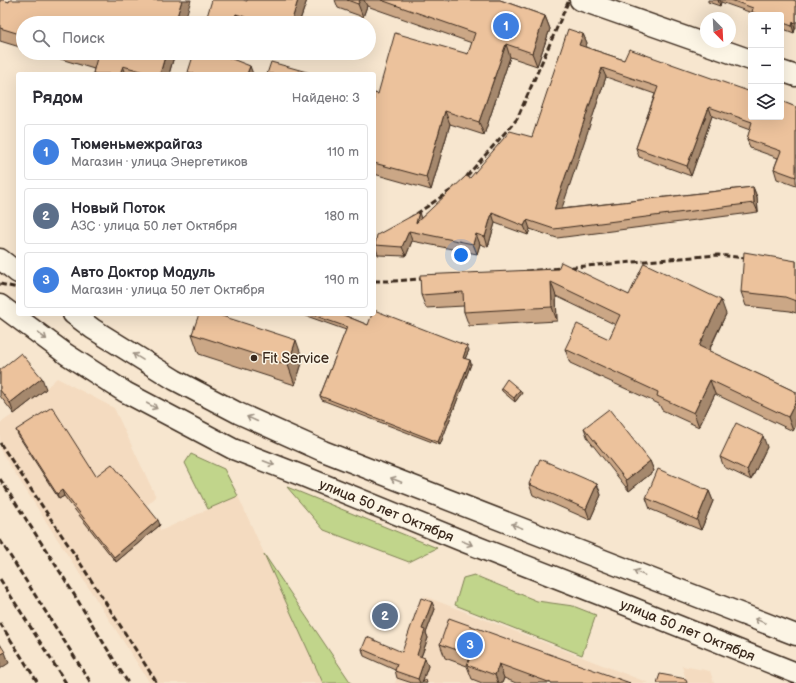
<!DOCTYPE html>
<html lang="ru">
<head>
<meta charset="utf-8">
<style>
  :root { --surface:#fff; --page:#f2f2f3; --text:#2b2b33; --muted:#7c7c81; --line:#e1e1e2; --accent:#1a73e8 }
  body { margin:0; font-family:"Balsamiq Sans",sans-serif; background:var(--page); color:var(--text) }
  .controls { position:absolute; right:12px; top:12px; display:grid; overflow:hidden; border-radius:4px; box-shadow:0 4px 16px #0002 }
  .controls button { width:36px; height:36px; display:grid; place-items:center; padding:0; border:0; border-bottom:1px solid var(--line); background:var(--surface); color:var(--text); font:20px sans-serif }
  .compass { position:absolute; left:700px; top:12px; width:36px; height:36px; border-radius:50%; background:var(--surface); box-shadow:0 4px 16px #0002; rotate:156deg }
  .you { position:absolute; left:461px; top:255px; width:14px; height:14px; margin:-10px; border:3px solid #fff; border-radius:50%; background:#1a73e8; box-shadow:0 0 0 6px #1a73e833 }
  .badge { display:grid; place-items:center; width:26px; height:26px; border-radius:50%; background:var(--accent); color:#fff; font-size:13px; font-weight:700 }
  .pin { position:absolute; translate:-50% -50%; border:2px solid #fff; box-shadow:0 1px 4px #0006 }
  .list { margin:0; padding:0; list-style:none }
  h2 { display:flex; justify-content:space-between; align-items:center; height:52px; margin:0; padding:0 16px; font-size:17px }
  h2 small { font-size:13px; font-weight:400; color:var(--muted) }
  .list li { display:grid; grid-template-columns:26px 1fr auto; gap:12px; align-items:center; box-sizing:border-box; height:56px; margin:0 8px 8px; padding:0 8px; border:1px solid var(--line); border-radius:4px }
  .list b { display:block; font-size:15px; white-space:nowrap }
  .list p { margin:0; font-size:13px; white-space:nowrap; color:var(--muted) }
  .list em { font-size:13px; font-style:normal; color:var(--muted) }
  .icon { flex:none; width:22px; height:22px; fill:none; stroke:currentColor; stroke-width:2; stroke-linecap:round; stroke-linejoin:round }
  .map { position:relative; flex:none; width:796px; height:683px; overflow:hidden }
  .search { position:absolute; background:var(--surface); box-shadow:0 4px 16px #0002; left:16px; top:16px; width:360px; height:44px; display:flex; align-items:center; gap:10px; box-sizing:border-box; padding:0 14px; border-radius:22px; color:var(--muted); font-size:15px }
  .panel { position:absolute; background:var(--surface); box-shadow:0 4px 16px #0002; left:16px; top:72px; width:360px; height:244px; border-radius:4px }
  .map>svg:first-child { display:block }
</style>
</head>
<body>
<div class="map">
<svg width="796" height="683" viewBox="0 0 796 683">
  <rect width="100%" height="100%" fill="#f7e6cf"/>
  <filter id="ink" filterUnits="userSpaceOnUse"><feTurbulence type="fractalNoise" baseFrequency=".025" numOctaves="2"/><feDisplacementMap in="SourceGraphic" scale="8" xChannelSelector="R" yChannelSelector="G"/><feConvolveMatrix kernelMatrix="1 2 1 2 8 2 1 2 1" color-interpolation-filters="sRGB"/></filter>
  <g filter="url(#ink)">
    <path fill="#f4dbc0" d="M57 378 114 408 156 497 145 507 160 525V531L238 496 323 683H150L0 450V423L14 414 45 389Z
      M424 596 641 680 649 683H395Z
      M682 666 710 671 714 683H687Z"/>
    <path fill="#c1d58b" stroke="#7e8054" d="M191 454 224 469 238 496 208 509 185 463Z
      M287 487 437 548 409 562 324 530Z
      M264 554 351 683H323Z
      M474 575 537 601 573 606 596 615 582 655 455 605 463 578Z"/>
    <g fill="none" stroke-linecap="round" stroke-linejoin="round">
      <defs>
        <g id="secondary">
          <path d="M580 0 751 60"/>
          <path d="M781 71 796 76"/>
          <path d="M0 259 18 273"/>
          <path id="s1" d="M0 305 66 354 125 392 233 449 303 476 465 542 616 601 796 673"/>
          <path d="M73 314 93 329 175 380 238 413 323 451 796 635"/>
        </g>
      </defs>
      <use href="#secondary" stroke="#3b2a1e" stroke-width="23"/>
      <use href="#secondary" stroke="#fcf5e5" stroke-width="20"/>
      <path stroke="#3b2a1e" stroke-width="3" stroke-dasharray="6 3" stroke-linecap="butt" d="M409 219 460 184 517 119 569 0
        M526 271 718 255 755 259
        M374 281H394L432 278
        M0 284 18 288
        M0 443 75 555 157 683
        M0 479 64 578 128 683
        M0 540 91 683
        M0 579 66 683
        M0 623 38 683"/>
    </g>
    <path fill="#cba786" stroke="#3b2a1e" d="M0 0 9 2 23 23V48L0 41Z
      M247 0H307L299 23H205L247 1Z
      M335 0H500L545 16 550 29 537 66 510 57 484 135 450 124 431 190 374 174V93L378 94 468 54 472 43 367 6 363 17 338 8Z
      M708 0H793L796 1V29H795L794 33 781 28V15H753L752 13 721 2 720 6 708 2Z
      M583 34 587 43 585 47 624 60 751 92 796 107V186L777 179 774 169 778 158 750 148 747 139 750 130 712 116 691 176 639 157 636 148 655 94 606 77 561 209 753 187 757 197 758 212 557 238 530 229 528 235 495 223 488 247 480 244 477 254 412 241 406 256 378 255 375 245 421 218 470 178 532 137Z
      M41 53H175L169 74H93L94 69Z
      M796 261V313L790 311 746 306 741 292Z
      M558 269 629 295 726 314 709 351 796 392V425L793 431 715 394 699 427 662 410 659 404 570 363 565 349 609 339 616 325 556 296 557 321 469 326 464 312V306L426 308 421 295Z
      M301 314H341L368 325 469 350 465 359 470 360 471 364 440 445 322 400 320 396 346 330Z
      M192 334 303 360 295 385 199 354Z
      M0 370 46 389 14 414 0 396Z
      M501 388 522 393 515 402 502 391Z
      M584 428 650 461 654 471 629 491 588 439Z
      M16 430 96 476 160 525 116 562 64 496 59 499 18 435Z
      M767 447 751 480 724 467 720 457Z
      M529 484H597L601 495 590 520 533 495Z
      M709 491 713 501 701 530 650 509 646 498Z
      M435 609 426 633 428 638 421 657 428 666 422 682 427 683H412L397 678 395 670 364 656 362 649 402 652Z
      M440 644 630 683H516L504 678 502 683H482L472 679 467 666 445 658Z"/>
    <path fill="#a5886d" stroke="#3b2a1e" d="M182 0H191L184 23H175Z
      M298 0H307L299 23H291Z
      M360 0H364L367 6 363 17 358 4Z
      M718 0H720L721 2 720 6Z
      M236 14 239 23H233Z
      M545 16 550 29 537 66 532 53Z
      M793 22 795 29 794 33 792 26Z
      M583 34 587 43 583 55 579 45Z
      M506 44 510 57 484 135 479 122Z
      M166 53H175L169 74H160Z
      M223 53H231L227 67 222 55Z
      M123 66 126 74H120Z
      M250 66 253 74H247Z
      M602 68 606 77 558 220 554 210Z
      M709 107 712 116 691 176 687 166Z
      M445 111 450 124 431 190 426 177Z
      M753 187 757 197 758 212 754 203Z
      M419 212 422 222 416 223Z
      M492 213 495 223 488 247 485 237Z
      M527 220 530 229 528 235 524 226Z
      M409 231 412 241 406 256 402 247Z
      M476 234 480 244 477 254 473 244Z
      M551 282 556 296 557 321 552 307Z
      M721 300 726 314 704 360 699 346Z
      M296 340 303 360 295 385 288 365Z
      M467 346 469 350 464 361 463 358Z
      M470 360 471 364 440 445 438 442Z
      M42 378 46 389 14 414 10 403Z
      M710 380 715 394 699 427 694 413Z
      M520 390 522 393 515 402 514 398Z
      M796 401V425L793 431 788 417Z
      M763 436 767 447 751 480 747 470Z
      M650 461 654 471 629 491 626 480Z
      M597 484 601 495 590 520 586 509Z
      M62 490 64 496 59 499 57 494Z
      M709 491 713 501 701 530 697 520Z
      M158 520 160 525 116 562 114 557Z
      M432 602 435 609 426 633 428 638 419 662 417 655 422 629Z
      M5 652 9 663 0 669V655Z
      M425 658 428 666 422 683H420L418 679Z
      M499 664 504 678 502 683H498L495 675Z"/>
    <path fill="#ecc29c" stroke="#3b2a1e" d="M0 0H3L9 2 10 0H182L175 23H23V35L0 28Z
      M212 0H243L247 1V0H298L291 23H264L236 14 233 23H205Z
      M347 0H360L358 4Z
      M381 0H500L545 16 532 53 506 44 479 122 445 111 426 177 374 163V93L378 94 395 33 468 54 475 33Z
      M731 0H793L796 1V23L793 22 792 26 781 22V15H760L752 12 753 8Z
      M568 29 583 34 579 45 624 60 629 49 751 92V117H781V101L796 107V177L774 169 781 151 747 139 752 122 709 107 687 166 636 148 658 87 602 68 554 210 753 187 754 203 554 229 527 220 524 226 492 213 485 237 476 234 473 244 409 231 402 247 375 245 377 235 419 212 416 223 466 176 470 178 510 131 532 137Z
      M82 53H166L160 74H152L123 66 120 74H96L93 73 97 58Z
      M194 53H223L222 55 250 66 247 74H195L188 72Z
      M271 62 314 74H267Z
      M744 252 796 261V301L785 297 741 292Z
      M561 262 629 295 644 263 721 300 699 346 796 392V401L788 417 710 380 694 413 657 396 658 392 565 349 577 324 609 339 620 315 551 282 552 307 464 312 463 292 421 295 420 275 558 269Z
      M374 310 467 346 463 358 470 360 438 442 320 396 347 327 310 314H341L368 325 372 314H374Z
      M199 314H216L296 340 288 365 192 334Z
      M21 353 42 378 10 403 0 390V370Z
      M507 379 520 390 514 398 501 388Z
      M52 407 96 476 112 464 158 520 114 557 62 490 57 494 16 430Z
      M609 409 650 461 626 480 584 428Z
      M736 423 763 436 747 470 720 457Z
      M540 459 597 484 586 509 529 484Z
      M658 469 709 491 697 520 646 498Z
      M421 598 432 602 422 629 425 630 417 655 425 658 418 679 395 671 397 664 362 649 367 637 402 652Z
      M449 618 630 683H551L499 664 495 675 467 665 471 655 440 644Z
      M0 644 5 652 0 655Z
      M660 674 686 679 687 683H657Z
      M426 680 427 683H421Z"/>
    <defs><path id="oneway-shaft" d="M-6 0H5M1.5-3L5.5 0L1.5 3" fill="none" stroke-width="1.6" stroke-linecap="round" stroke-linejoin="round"/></defs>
    <g stroke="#9c9082">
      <use href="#oneway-shaft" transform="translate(42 336) rotate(37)"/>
      <use href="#oneway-shaft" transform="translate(138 357) rotate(-148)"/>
      <use href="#oneway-shaft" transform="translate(152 406) rotate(28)"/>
      <use href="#oneway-shaft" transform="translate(252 419) rotate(-155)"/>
      <use href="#oneway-shaft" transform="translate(269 463) rotate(21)"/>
      <use href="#oneway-shaft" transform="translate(396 480) rotate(-159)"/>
      <use href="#oneway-shaft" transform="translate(517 526) rotate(-159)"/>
      <use href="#oneway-shaft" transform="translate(467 543) rotate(22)"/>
      <use href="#oneway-shaft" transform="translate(639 573) rotate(-159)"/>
      <use href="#oneway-shaft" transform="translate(760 621) rotate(-158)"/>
    </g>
  </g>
  <circle fill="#3b2a1e" stroke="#fcf5e5" stroke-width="1.5" cx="254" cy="358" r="4"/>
  <g text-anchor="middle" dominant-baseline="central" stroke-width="3" stroke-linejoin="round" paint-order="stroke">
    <g font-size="14" fill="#3b2a1e" stroke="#fcf5e5" text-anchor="start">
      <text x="262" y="358">Fit Service</text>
    </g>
    <g font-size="14" fill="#3b2a1e" stroke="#fcf5e5">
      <text stroke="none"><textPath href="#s1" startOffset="440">улица 50 лет Октября</textPath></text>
      <text stroke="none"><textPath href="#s1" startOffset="764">улица 50 лет Октября</textPath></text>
    </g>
  </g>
</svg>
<div class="controls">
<button>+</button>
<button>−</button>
<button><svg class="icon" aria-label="layers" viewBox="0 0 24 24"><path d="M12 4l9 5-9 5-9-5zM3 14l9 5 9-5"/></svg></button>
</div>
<svg class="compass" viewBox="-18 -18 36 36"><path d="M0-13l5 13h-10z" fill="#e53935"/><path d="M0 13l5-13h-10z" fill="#7c7c81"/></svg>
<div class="you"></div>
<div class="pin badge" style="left:506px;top:26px;background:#3f7fe0">1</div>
<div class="pin badge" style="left:385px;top:616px;background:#5c6f8a">2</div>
<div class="pin badge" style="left:470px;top:645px;background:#3f7fe0">3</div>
<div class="search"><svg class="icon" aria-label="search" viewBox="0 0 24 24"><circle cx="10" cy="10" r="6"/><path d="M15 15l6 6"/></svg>Поиск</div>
<section class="panel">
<h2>Рядом<small>Найдено: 3</small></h2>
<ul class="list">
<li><span class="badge" style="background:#3f7fe0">1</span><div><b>Тюменьмежрайгаз</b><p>Магазин · улица Энергетиков</p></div><em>110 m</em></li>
<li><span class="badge" style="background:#5c6f8a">2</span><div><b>Новый Поток</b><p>АЗС · улица 50 лет Октября</p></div><em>180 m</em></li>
<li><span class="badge" style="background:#3f7fe0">3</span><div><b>Авто Доктор Модуль</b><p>Магазин · улица 50 лет Октября</p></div><em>190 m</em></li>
</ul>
</section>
</div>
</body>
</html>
